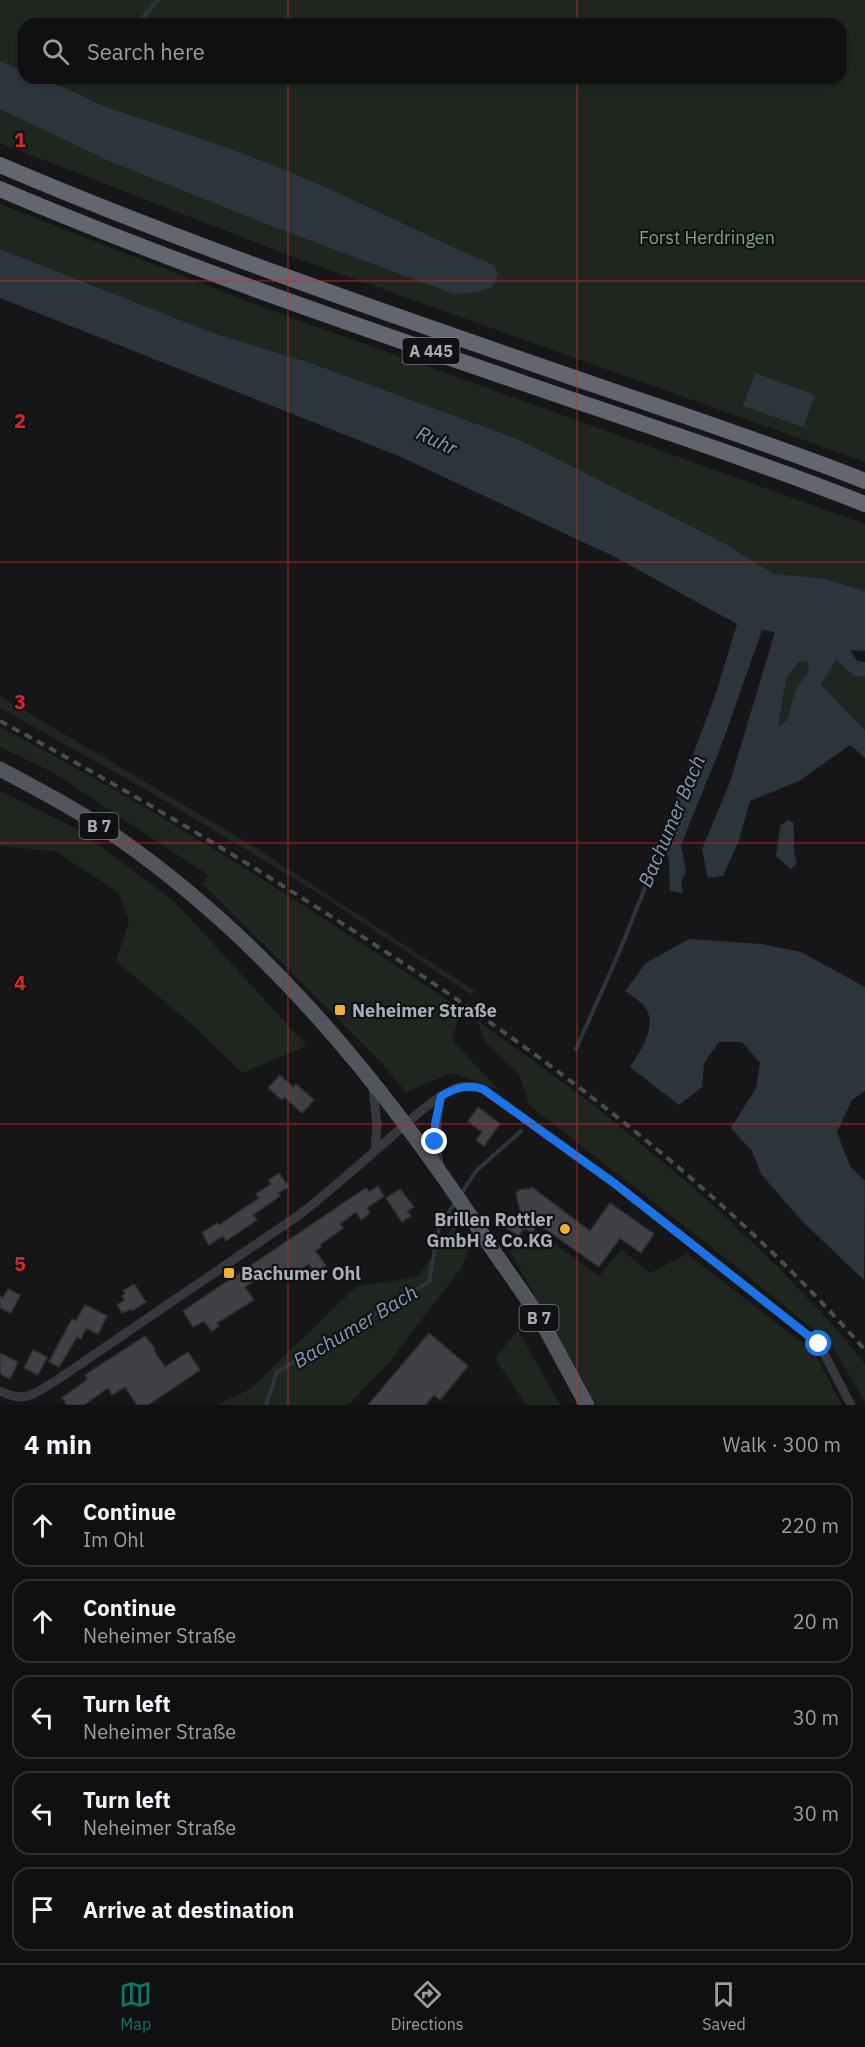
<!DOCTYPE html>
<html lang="en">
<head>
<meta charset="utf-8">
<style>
  :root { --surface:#101012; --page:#19191b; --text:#f1f3f6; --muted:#9c9d9f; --line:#303032; --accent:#0f766e }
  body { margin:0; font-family:"IBM Plex Sans",sans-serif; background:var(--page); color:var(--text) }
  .stop { position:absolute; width:18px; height:18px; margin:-14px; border:4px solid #1a73e8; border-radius:50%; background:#fff }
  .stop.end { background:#1a73e8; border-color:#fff; box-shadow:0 2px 6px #0008 }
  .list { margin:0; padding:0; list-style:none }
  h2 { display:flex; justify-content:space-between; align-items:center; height:78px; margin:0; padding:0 24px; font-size:26px }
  h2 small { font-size:20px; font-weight:400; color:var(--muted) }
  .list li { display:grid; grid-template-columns:39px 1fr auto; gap:18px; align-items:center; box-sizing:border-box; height:84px; margin:0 12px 12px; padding:0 12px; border:2px solid var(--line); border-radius:18px }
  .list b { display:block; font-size:22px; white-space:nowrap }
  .list p { margin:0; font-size:20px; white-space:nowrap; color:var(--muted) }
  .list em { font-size:20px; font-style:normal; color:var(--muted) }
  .icon { flex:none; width:33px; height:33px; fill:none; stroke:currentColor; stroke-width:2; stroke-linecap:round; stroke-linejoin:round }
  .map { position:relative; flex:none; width:865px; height:1405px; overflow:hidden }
  .search { position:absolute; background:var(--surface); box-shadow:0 2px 4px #0004; left:18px; right:18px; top:18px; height:66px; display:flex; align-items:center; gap:15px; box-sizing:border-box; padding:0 21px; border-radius:18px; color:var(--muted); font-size:22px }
  .sheet { height:558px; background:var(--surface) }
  nav { display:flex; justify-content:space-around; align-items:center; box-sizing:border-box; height:84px; border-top:2px solid var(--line); background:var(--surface); font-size:16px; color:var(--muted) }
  nav a { display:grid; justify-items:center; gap:3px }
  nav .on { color:var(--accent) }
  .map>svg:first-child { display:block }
</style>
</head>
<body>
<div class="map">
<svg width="865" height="1405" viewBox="0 0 865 1405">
  <rect width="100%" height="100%" fill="#161618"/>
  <path fill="#1e261f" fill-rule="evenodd" d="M0 0H865V462L293 257 0 143ZM24 24H841V78H24Z
    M0 204 262 307 865 524V591L821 578 774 574 724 543 520 440 308 362 216 334 0 249Z
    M835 660 854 675 865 677V730L821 685Z
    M808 661 809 669 795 691 787 721 778 727 786 679 800 662Z
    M0 696 250 844 475 991 472 995 316 892 145 789 0 708Z
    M0 727C160 810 311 909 461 1009L452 1040 499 1090 452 1073 406 1092 377 1058 203 884 208 875 52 772 0 747Z
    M0 791 77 829 174 901 307 1046 242 1073 195 1027 116 961 129 921 118 892 55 851 0 846Z
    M477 1020 595 1106 701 1194 779 1268 841 1334 865 1364V1402L831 1344 734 1265 529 1105 519 1074 486 1043Z
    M453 1225 469 1249 462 1267 389 1363 350 1403 347 1405H217L250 1389 356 1287 418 1277Z
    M541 1234 599 1276 621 1249 650 1273 687 1254 813 1351 842 1405H596L510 1251Z
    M518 1330 560 1405H526L495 1358Z"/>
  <path fill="#2c353c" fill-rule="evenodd" d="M0 61 24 71V78C55 78 81 98 109 108 177 131 246 152 311 181 373 208 432 239 494 265L498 275 492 287 477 292 453 294 274 227 107 160 0 109Z
    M0 249 216 334 308 362 520 440 724 543 774 574 821 578 865 591V651L850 650 857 661 865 662V677L854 676 836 660 821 685 865 730V758L850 745 799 781 750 801 739 840 723 876 708 878 702 849 730 782 775 632 762 630 723 741 681 845 686 872 681 882 683 893 670 891 669 859 660 843 716 693 737 624 613 556 401 457 0 298ZM807 661 809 669 795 691 787 721 778 727 786 679 799 662Z
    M755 373 815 395 803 427 743 406Z
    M788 820 793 822C796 837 791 849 797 863L791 869 776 856 780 826Z
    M689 939 761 944 801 952 865 987V1091L852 1100 837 1132 850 1166 865 1181 864 1280 801 1220 761 1174 752 1151 731 1128 756 1088 760 1063 742 1042H719L704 1063 702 1087 679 1105 630 1067C641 1051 659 1024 644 1006 639 1000 631 995 625 991L646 963Z"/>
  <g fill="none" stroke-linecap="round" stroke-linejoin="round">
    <path stroke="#2c353c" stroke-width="4" d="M137 24 158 0
      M576 1049 618 955 663 843
      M461 1194 476 1171 521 1131
      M266 1405 277 1372 429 1282 439 1227 455 1203"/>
  </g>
  <path fill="#404145" stroke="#303034" stroke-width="1.5" d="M280 1075 293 1087 296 1084 314 1100 302 1113 284 1097 282 1100 268 1088Z
    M478 1107 500 1124 484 1146 476 1140 482 1132 468 1121Z
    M279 1173 289 1187 278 1193 280 1196 253 1215 257 1220 226 1241 223 1236 209 1245 202 1233 217 1223 219 1225 259 1198 256 1194 271 1184 269 1180Z
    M378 1186 384 1196 367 1208 370 1213 361 1220 356 1212 340 1224 343 1228 320 1245 321 1247 315 1251 326 1265 315 1273 309 1264 295 1272 294 1270 278 1282 270 1270 245 1287 254 1300 217 1323 219 1326 212 1331 204 1321 193 1327 183 1311 366 1188 369 1192Z
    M533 1188 590 1231 610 1203 654 1234 641 1253 620 1238 599 1267 538 1224 532 1233 524 1228 519 1236 506 1228 511 1220 524 1227 516 1193 519 1190Z
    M400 1189 414 1207 407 1211 411 1216 402 1222 386 1198Z
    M134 1284 146 1302 132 1311 131 1309 122 1313 117 1305 125 1300 122 1296 125 1293 123 1291Z
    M8 1289 20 1295 11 1313 0 1308V1296L3 1298Z
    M85 1305 107 1316 98 1334 86 1328 81 1339 77 1337 59 1367 49 1362 72 1319 76 1321Z
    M429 1333 468 1366 440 1400 434 1395 425 1405H368Z
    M145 1336 155 1349 154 1351 165 1367 188 1352 200 1370 148 1405H137L125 1387 112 1395 108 1388 84 1405H67L62 1398 88 1379 85 1375Z
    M33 1350 47 1357 38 1375 24 1368Z
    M0 1353 18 1362 10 1379 0 1374Z"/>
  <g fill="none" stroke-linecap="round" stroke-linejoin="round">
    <path stroke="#37383d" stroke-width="9" d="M373 1088 377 1126 375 1151
      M439 1165C435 1140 436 1121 441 1096
      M0 1391C26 1404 35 1393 57 1380L299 1215C330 1191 360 1164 390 1138 408 1122 431 1100 452 1090 462 1085 472 1085 483 1089L614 1183 819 1344 851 1405"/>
    <path stroke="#53555c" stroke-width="15" d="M0 769C41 791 83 813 121 840 269 944 384 1085 483 1235 500 1262 520 1287 537 1314 554 1343 570 1375 587 1405"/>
    <path stroke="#63666e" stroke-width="16" d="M0 165C195 248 395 316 595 385 685 416 776 446 865 481
      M0 189C185 268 375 332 564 397 665 431 766 465 865 504"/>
    <path stroke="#4a4c52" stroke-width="4" stroke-dasharray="8 6" stroke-linecap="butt" d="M0 721C130 791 256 867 380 948 556 1063 726 1191 865 1350"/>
  </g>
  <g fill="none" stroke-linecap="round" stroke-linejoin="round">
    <path stroke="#1a73e8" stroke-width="8" d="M435 1142V1124L441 1096C455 1088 467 1084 483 1089L614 1183 819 1344"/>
  </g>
  <path fill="none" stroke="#d62828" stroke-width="1.5" stroke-opacity="0.55" d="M288 0V24M577 0V24M288 78V1405M577 78V1405M0 281H865M0 562H865M0 843H865M0 1124H865"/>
  <g fill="#f2b134" stroke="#111113" stroke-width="2">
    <rect x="334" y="1004" width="12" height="12" rx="3"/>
    <circle cx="565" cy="1229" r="6"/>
    <rect x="223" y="1267" width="12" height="12" rx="3"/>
  </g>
  <g text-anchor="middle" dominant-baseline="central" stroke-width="4.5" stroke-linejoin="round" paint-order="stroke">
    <g fill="#111113" stroke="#7b7e86" stroke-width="1.5">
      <rect x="402.5" y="338" width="57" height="26" rx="4.5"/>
      <rect x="79.5" y="813" width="39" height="26" rx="4.5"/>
      <rect x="519.5" y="1305" width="39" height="26" rx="4.5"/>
    </g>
    <g font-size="16" font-weight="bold" fill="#a8adb8">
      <text x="431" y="351">A 445</text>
      <text x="99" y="826">B 7</text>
      <text x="539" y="1318">B 7</text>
    </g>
    <g font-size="18" fill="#7fa381" stroke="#111113">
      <text x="707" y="237">Forst Herdringen</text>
    </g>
    <g font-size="18" font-weight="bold" fill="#a8adb8" stroke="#111113" text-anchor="start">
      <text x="352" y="1010">Neheimer Straße</text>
      <text x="553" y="1219" text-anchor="end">Brillen Rottler<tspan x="553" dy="21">GmbH &amp; Co.KG</tspan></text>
      <text x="241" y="1273">Bachumer Ohl</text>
    </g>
    <g font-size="20" font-style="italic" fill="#7f9bb3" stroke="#111113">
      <text transform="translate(437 440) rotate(25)">Ruhr</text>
      <text transform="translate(671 821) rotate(-67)">Bachumer Bach</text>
      <text transform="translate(355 1326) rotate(-31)">Bachumer Bach</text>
    </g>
  </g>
  <g font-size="20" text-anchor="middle" font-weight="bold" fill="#d62828" stroke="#111113" stroke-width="4.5" stroke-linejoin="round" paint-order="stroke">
    <text x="20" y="147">1</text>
    <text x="20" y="428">2</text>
    <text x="20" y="709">3</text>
    <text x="20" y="990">4</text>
    <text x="20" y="1271">5</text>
  </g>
</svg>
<div class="stop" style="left:819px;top:1344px"></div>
<div class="stop end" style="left:435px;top:1142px"></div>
<div class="search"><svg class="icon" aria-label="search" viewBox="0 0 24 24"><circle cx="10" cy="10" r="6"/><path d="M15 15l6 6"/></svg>Search here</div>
</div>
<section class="sheet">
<h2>4 min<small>Walk · 300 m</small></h2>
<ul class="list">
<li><svg class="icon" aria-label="ahead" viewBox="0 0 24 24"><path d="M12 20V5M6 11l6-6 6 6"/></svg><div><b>Continue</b><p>Im Ohl</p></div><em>220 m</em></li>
<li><svg class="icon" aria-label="ahead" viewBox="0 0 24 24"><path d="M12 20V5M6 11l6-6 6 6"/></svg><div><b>Continue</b><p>Neheimer Straße</p></div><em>20 m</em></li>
<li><svg class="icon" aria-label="left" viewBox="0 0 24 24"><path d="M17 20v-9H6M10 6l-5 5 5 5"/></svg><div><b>Turn left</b><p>Neheimer Straße</p></div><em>30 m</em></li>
<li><svg class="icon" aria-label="left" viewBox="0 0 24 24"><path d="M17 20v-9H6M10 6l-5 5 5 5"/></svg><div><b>Turn left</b><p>Neheimer Straße</p></div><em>30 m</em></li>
<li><svg class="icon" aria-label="arrive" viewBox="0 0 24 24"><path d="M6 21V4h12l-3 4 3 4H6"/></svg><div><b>Arrive at destination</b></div></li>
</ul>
</section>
<nav>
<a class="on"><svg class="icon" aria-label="map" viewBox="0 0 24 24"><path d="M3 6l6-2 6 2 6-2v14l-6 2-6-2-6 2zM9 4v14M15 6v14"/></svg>Map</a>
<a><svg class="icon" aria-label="directions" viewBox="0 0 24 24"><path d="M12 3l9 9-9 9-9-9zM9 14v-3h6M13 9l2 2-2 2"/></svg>Directions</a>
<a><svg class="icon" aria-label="saved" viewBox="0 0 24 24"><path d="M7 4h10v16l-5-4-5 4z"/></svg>Saved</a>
</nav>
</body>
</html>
